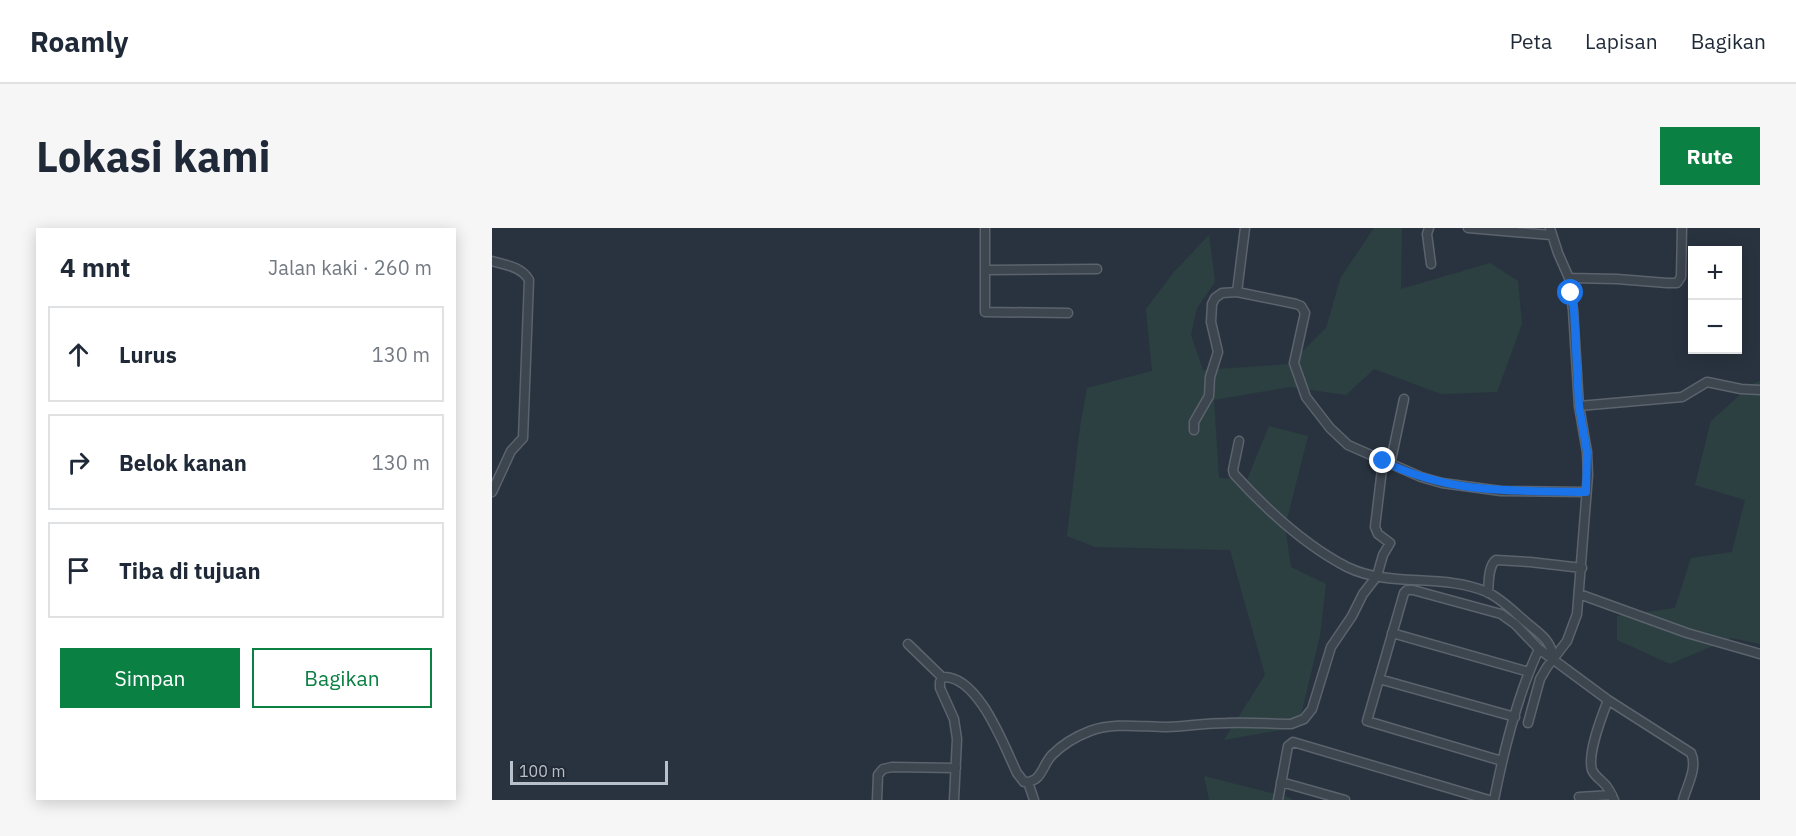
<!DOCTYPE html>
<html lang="id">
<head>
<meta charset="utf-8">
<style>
  :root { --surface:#fff; --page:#f6f6f7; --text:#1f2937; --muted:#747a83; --line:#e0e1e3; --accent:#0b8043 }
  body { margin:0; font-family:"IBM Plex Sans",sans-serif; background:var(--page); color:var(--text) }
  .controls { position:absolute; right:18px; top:18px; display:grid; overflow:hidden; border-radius:0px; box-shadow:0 3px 15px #0003 }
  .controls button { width:54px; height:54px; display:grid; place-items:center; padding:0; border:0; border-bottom:2px solid var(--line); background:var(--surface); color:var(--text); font:30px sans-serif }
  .scale { position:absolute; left:18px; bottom:15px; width:158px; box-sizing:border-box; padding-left:6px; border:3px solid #bac0ca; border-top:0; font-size:16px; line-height:21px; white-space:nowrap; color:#bac0ca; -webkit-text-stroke:4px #222a35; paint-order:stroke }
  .stop { position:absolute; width:18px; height:18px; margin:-14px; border:4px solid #1a73e8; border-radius:50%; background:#fff }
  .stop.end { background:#1a73e8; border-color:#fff; box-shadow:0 2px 6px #0008 }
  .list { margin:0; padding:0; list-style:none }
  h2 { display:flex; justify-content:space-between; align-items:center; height:78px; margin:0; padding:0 24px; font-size:26px }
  h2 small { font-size:20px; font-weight:400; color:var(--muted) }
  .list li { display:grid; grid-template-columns:39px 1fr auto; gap:18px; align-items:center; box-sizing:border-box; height:96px; margin:0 12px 12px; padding:0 12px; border:2px solid var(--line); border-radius:0px }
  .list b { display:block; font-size:22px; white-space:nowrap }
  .list em { font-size:20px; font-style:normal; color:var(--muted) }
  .actions { display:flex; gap:12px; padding:18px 24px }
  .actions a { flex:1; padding:14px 0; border:2px solid var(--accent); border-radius:0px; text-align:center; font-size:21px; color:var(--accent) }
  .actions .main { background:var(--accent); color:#fff }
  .icon { flex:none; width:33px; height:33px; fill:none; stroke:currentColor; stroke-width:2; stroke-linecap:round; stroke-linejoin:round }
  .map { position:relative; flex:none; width:1268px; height:572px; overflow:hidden; border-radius:0px }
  header { display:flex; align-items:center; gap:36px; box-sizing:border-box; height:84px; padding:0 30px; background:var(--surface); border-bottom:2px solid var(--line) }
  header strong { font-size:28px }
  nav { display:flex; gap:33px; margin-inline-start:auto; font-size:21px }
  .intro { display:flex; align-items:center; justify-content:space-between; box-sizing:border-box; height:144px; padding:0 36px }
  h1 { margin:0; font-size:42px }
  .button { padding:15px 27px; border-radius:0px; background:var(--accent); color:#fff; font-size:21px; font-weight:700 }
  main { display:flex; gap:36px; padding:0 36px }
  aside { flex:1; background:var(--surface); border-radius:0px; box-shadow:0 3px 15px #0003 }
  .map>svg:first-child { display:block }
</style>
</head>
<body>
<header>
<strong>Roamly</strong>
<nav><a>Peta</a><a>Lapisan</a><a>Bagikan</a></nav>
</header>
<div class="intro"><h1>Lokasi kami</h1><a class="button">Rute</a></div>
<main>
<aside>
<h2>4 mnt<small>Jalan kaki · 260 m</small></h2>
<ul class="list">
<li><svg class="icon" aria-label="ahead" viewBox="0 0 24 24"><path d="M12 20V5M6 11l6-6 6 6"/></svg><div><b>Lurus</b></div><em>130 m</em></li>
<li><svg class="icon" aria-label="right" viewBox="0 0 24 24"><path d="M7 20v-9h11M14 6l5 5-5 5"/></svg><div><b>Belok kanan</b></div><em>130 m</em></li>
<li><svg class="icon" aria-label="arrive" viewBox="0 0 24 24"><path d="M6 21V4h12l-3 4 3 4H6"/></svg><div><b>Tiba di tujuan</b></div></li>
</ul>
<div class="actions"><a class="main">Simpan</a><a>Bagikan</a></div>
</aside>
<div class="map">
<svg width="1268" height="572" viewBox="0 0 1268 572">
  <rect width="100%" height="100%" fill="#29333f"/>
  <path fill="#2c4041" d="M882 0H910L909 61 998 35 1026 53 1030 96 1005 164 949 166 882 141 854 167 798 159 722 172 727 250 755 252 777 198 816 208 793 299 799 339 834 356 828 408 806 499 732 512 773 447 738 322 603 319 575 308 588 199 595 160 660 143 654 81 682 44 717 7 723 54 705 80 699 107 711 142 798 136 834 100 849 49Z
    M1268 153V416L1240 410 1178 436 1125 412V388L1183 380 1199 330 1240 324 1253 272 1203 257 1219 193 1260 156Z
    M712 548 799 570 800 572H717Z"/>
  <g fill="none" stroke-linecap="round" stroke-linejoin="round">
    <defs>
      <path id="minor" d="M493 0V84L576 85
        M753 0 745 64 804 76 809 78 813 85 802 135 814 169 838 200 856 217 929 249 950 255 1009 263 1094 264
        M937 0 935 6 939 36
        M976 0 1059 7
        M0 33C14 37 30 39 37 52L31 210 19 223 0 264
        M493 42 605 41
        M1077 50 1125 51 1175 55H1185L1189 49 1190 0
        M1087 178 1190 169 1215 154 1249 161 1268 162
        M702 202V194L717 168 718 149 726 124 719 94 720 76 723 70 730 65 745 64
        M747 213 741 242 742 246C773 280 814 318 855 339 898 360 951 345 995 364 1010 371 1022 384 1035 395 1047 405 1060 413 1061 430
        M898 237 912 171
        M996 365C997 354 996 338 1004 332L1038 334 1090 340
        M1087 366 1195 405 1268 426
        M900 405 1037 444
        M416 416 450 449 448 454V460L462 491 465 511 462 572
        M450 449C486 446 512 518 525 545L532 554C550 555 550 537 560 527 570 517 585 508 598 503 622 494 651 499 675 499 695 498 715 495 735 495 756 494 778 496 799 496L812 491 820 481 839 419 860 388 871 366 885 348 891 327 898 315 886 306 883 299 891 233
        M887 451 1023 489
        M1116 472C1110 488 1095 525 1100 542 1103 549 1111 553 1115 559 1118 563 1120 568 1122 572
        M1036 495 1048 451 1055 439 1075 413 1085 386 1096 247 1095 224 1087 178 1081 82 1077 50 1066 25 1058 0
        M1010 533 875 493 912 365 915 362H921L1009 386 1023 396 1047 421 1116 472 1199 525C1206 539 1195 558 1191 572
        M536 554 542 572
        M789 554 853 572
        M1087 569 1120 567
        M385 572 386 547 391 541 400 539 464 540
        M786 572 796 518 801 514 997 572
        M1002 572C1012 521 1025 468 1047 421"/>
    </defs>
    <use href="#minor" stroke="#5b636d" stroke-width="11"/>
    <use href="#minor" stroke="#3d454f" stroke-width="8"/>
  </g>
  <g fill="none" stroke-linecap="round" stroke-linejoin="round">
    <path stroke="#1a73e8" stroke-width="8" d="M891 233C959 267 1021 262 1094 264L1095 224 1087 178 1082 82 1079 65"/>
  </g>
</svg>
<div class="controls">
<button>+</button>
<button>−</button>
</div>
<div class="scale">100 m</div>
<div class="stop" style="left:1079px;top:65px"></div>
<div class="stop end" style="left:891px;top:233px"></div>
</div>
</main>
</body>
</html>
